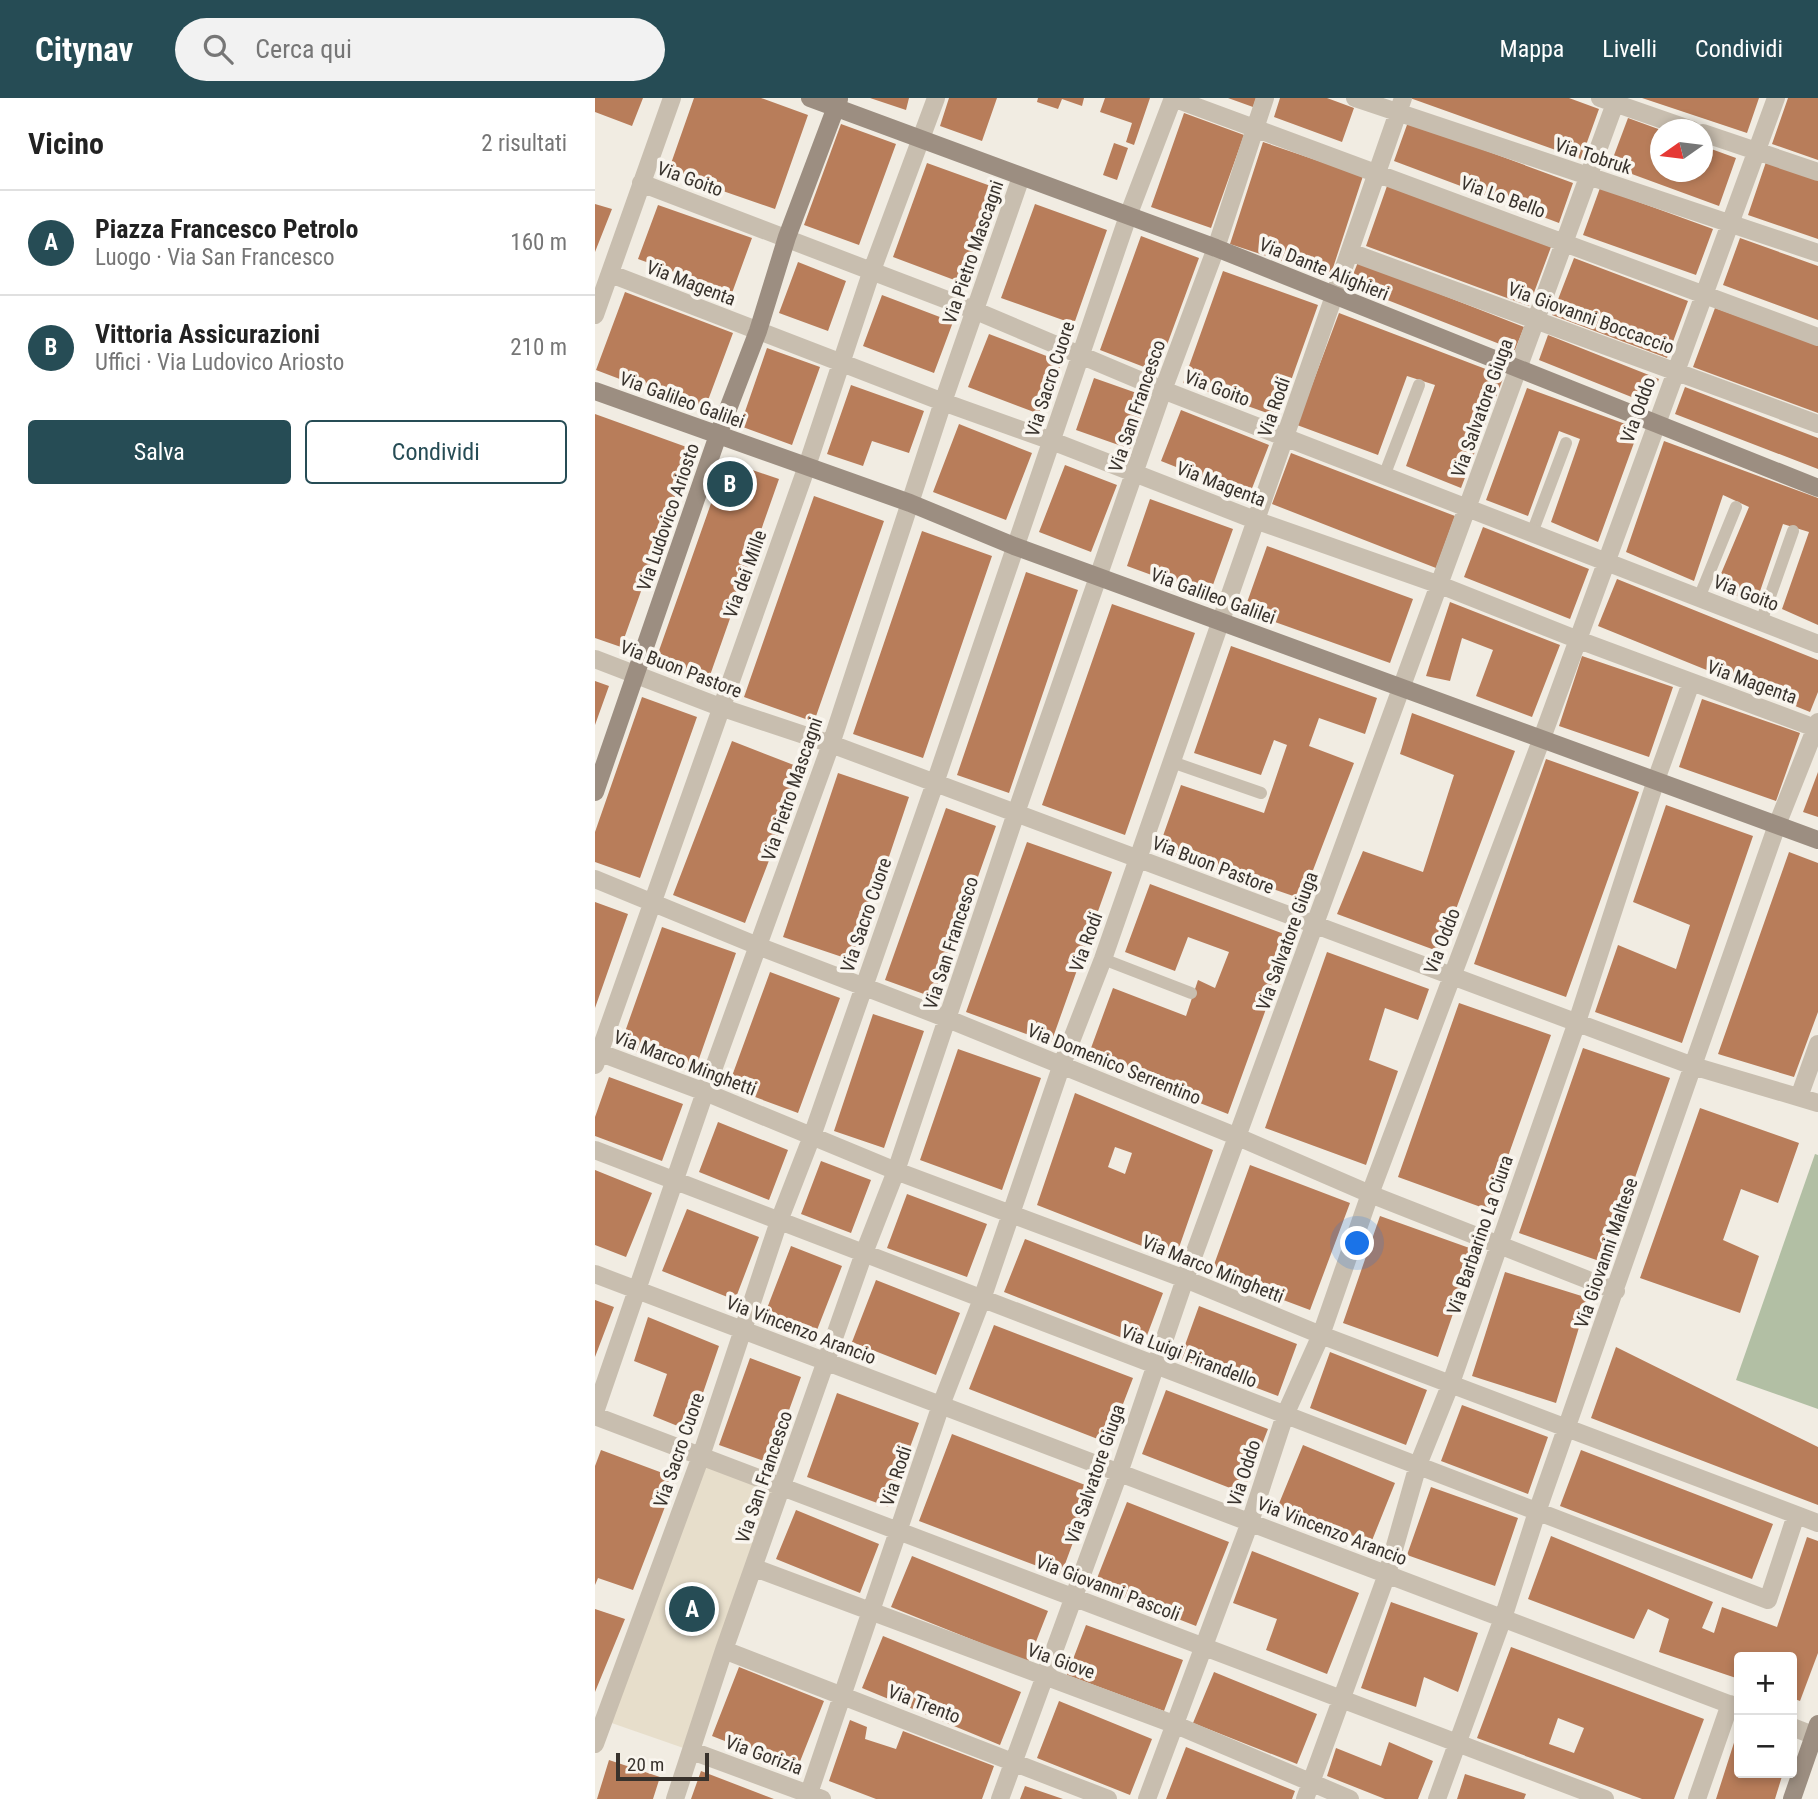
<!DOCTYPE html>
<html lang="it">
<head>
<meta charset="utf-8">
<style>
  :root { --surface:#fff; --page:#f2f2f2; --text:#222; --muted:#767676; --line:#e0e0e0; --accent:#264c55 }
  body { margin:0; font-family:"Roboto Condensed",sans-serif; background:var(--page); color:var(--text) }
  .controls { position:absolute; right:21px; bottom:21px; display:grid; overflow:hidden; border-radius:7px; box-shadow:0 4px 10px #0003 }
  .controls button { width:63px; height:63px; display:grid; place-items:center; padding:0; border:0; border-bottom:2px solid var(--line); background:var(--surface); color:var(--text); font:35px sans-serif }
  .compass { position:absolute; left:1055px; top:21px; width:63px; height:63px; border-radius:50%; background:var(--surface); box-shadow:0 4px 10px #0003; rotate:256deg }
  .scale { position:absolute; left:21px; bottom:18px; width:93px; box-sizing:border-box; padding-left:7px; border:4px solid #38322c; border-top:0; font-size:19px; line-height:24px; white-space:nowrap; color:#38322c; -webkit-text-stroke:5px #f9f5ee; paint-order:stroke }
  .you { position:absolute; left:763px; top:1146px; width:24px; height:24px; margin:-18px; border:5px solid #fff; border-radius:50%; background:#1a73e8; box-shadow:0 0 0 10px #1a73e833 }
  .badge { display:grid; place-items:center; width:46px; height:46px; border-radius:50%; background:var(--accent); color:#fff; font-size:23px; font-weight:700 }
  .pin { position:absolute; translate:-50% -50%; border:4px solid #fff; box-shadow:0 2px 7px #0006 }
  .list { margin:0; padding:0; list-style:none }
  h2 { display:flex; justify-content:space-between; align-items:center; height:91px; margin:0; padding:0 28px; font-size:30px }
  h2 small { font-size:23px; font-weight:400; color:var(--muted) }
  .list li { display:grid; grid-template-columns:46px 1fr auto; gap:21px; align-items:center; box-sizing:border-box; height:105px; padding:0 28px; border-top:2px solid var(--line) }
  .list b { display:block; font-size:26px; white-space:nowrap }
  .list p { margin:0; font-size:23px; white-space:nowrap; color:var(--muted) }
  .list em { font-size:23px; font-style:normal; color:var(--muted) }
  .actions { display:flex; gap:14px; padding:21px 28px }
  .actions a { flex:1; padding:16px 0; border:2px solid var(--accent); border-radius:7px; text-align:center; font-size:24px; color:var(--accent) }
  .actions .main { background:var(--accent); color:#fff }
  .icon { flex:none; width:38px; height:38px; fill:none; stroke:currentColor; stroke-width:2; stroke-linecap:round; stroke-linejoin:round }
  .map { position:relative; flex:none; width:1223px; height:1701px; overflow:hidden }
  header { display:flex; align-items:center; gap:42px; box-sizing:border-box; height:98px; padding:0 35px; background:var(--accent); color:#fff }
  header strong { font-size:33px }
  nav { display:flex; gap:38px; margin-inline-start:auto; font-size:24px }
  .search { width:490px; height:63px; background:var(--page); display:flex; align-items:center; gap:18px; box-sizing:border-box; padding:0 24px; border-radius:38px; color:var(--muted); font-size:26px }
  main { display:flex }
  aside { flex:1; background:var(--surface) }
  .map>svg:first-child { display:block }
</style>
</head>
<body>
<header>
<strong>Citynav</strong>
<div class="search"><svg class="icon" aria-label="search" viewBox="0 0 24 24"><circle cx="10" cy="10" r="6"/><path d="M15 15l6 6"/></svg>Cerca qui</div>
<nav><a>Mappa</a><a>Livelli</a><a>Condividi</a></nav>
</header>
<main>
<aside>
<h2>Vicino<small>2 risultati</small></h2>
<ul class="list">
<li><span class="badge">A</span><div><b>Piazza Francesco Petrolo</b><p>Luogo · Via San Francesco</p></div><em>160 m</em></li>
<li><span class="badge">B</span><div><b>Vittoria Assicurazioni</b><p>Uffici · Via Ludovico Ariosto</p></div><em>210 m</em></li>
</ul>
<div class="actions"><a class="main">Salva</a><a>Condividi</a></div>
</aside>
<div class="map">
<svg width="1223" height="1701" viewBox="0 0 1223 1701">
  <rect width="100%" height="100%" fill="#f1ece2"/>
  <path fill="#b2bfa4" d="M1220 1056 1223 1057V1311L1141 1282Z"/>
  <path fill="#e7decb" d="M106 1358 188 1389 97 1653 8 1622Z"/>
  <path fill="#b87d5a" fill-rule="evenodd" d="M0 0H48L37 28 0 14Z
    M99 0H166L213 17 180 111 73 74Z
    M275 0H314L311 12Z
    M354 0H402L387 43 345 28Z
    M443 0H489L487 8 467 1 463 11 442 4Z
    M510 0H555L539 47 531 44 537 25 505 14Z
    M633 0H661L658 9Z
    M685 0H732L759 10 747 44 679 19Z
    M815 0H974L1004 11 986 61Z
    M1047 0H1164L1152 35Z
    M1193 0H1223V62L1177 46Z
    M589 15 649 37 616 130 556 109Z
    M1033 20 1066 32V74H1108V48L1141 60 1124 108 1015 68Z
    M813 24 978 85 964 125 799 63Z
    M246 26 301 46 264 147 209 127Z
    M668 44 768 78 735 179 635 146Z
    M519 45 533 50 522 82 508 77Z
    M1171 64 1223 82V141L1153 117Z
    M332 65 404 91 370 186 298 159Z
    M792 88 956 149 934 208 771 148Z
    M1005 90 1118 131 1101 177 988 137Z
    M0 106 17 111 0 154Z
    M440 106 512 132 479 226 406 200Z
    M63 107 157 140 137 195 43 161Z
    M546 138 604 160 562 274 505 252Z
    M1145 140 1223 168V222L1128 187Z
    M979 160 1093 203 1072 260 957 217Z
    M203 164 251 183 233 233 184 215Z
    M763 164 929 229 920 252 754 187Z
    M628 173 723 207 683 319 588 285Z
    M30 194 138 235 109 313 1 272Z
    M287 197 358 224 339 275 268 248Z
    M1120 210 1223 247V315L1098 269Z
    M744 215 909 278 866 390 811 368 840 287 812 278 783 357 702 327Z
    M394 236 467 264 447 317 373 289Z
    M953 237 1064 281 1054 306 944 262Z
    M172 250 225 269 197 347 145 328Z
    M499 280 553 299 535 351 481 332Z
    M256 287 329 313 314 355 277 343 268 368 232 356Z
    M1090 289 1223 340V371L1080 316Z
    M932 290 1044 331 1003 444 956 424 985 341 964 333 933 418 891 402Z
    M586 312 674 347 654 398 566 363Z
    M0 316 97 351 26 549 0 540Z
    M364 326 437 355 411 422 338 394Z
    M1069 343 1223 400V527L1187 511 1214 434 1188 426 1161 505 1120 490 1154 409 1128 397 1099 483 1031 454Z
    M696 355 860 418 841 470 677 406Z
    M131 363 184 381 113 583 60 564Z
    M470 367 522 387 496 454 444 434Z
    M219 398 289 423 219 624 149 599Z
    M555 401 638 431 614 498 532 468Z
    M888 429 994 471 975 521 869 479Z
    M327 433 397 458 328 660 258 636Z
    M672 448 818 501 795 565 649 513Z
    M431 474 483 492 414 695 362 677Z
    M1022 481 1223 562V594L1215 614 1003 528Z
    M855 504 965 547 937 619 881 598 898 552 867 540 855 583 831 578Z
    M517 506 600 535 530 737 447 707Z
    M636 548 782 600 770 636 724 620 714 648 759 665 707 801 563 752 586 687 669 715 692 647 679 642 666 677 599 655Z
    M987 558 1078 589 1054 659 964 628Z
    M0 583 14 588 0 627Z
    M47 599 102 619 45 780 0 764V734Z
    M1107 601 1205 635 1181 703 1084 669Z
    M817 615 920 653 845 854 742 816 768 753 828 774 859 677 805 656Z
    M137 643 209 671 150 825 78 797Z
    M951 661 1044 694 971 899 879 866Z
    M1223 674V719L1208 714Z
    M243 675 314 699 259 863 188 839Z
    M1071 707 1158 738 1087 945 1000 914 1023 847 1081 871 1095 827 1038 804Z
    M351 710 401 728 340 900 290 882Z
    M432 744 517 774 456 945 371 914Z
    M1194 754 1223 765V914L1199 979 1123 956Z
    M555 786 697 839 633 1016 492 961 518 890 591 918 603 882 620 890 634 854 593 839 580 873 530 854Z
    M0 804 33 816 0 910Z
    M67 829 141 855 99 975 25 948Z
    M732 854 834 891 823 922 790 910 774 962 803 973 771 1067 670 1030Z
    M175 874 245 900 203 1015 133 989Z
    M864 905 956 937 894 1112 803 1079Z
    M278 916 329 933 289 1050 239 1033Z
    M988 950 1075 980 1010 1165 924 1135Z
    M363 951 446 980 407 1092 325 1062Z
    M14 979 88 1006 67 1063 0 1038V1019Z
    M480 995 618 1052 580 1161 442 1107ZM520 1049 537 1055 530 1076 513 1069Z
    M1105 1010 1204 1045 1183 1105 1146 1091 1128 1142 1164 1158 1145 1215 1045 1180Z
    M123 1024 193 1052 174 1102 104 1074Z
    M226 1063 276 1082 256 1135 206 1116Z
    M655 1067 755 1105 715 1212 616 1175Z
    M0 1072 57 1095 31 1159 0 1147Z
    M312 1096 392 1126 372 1179 292 1150Z
    M92 1111 164 1139 140 1202 67 1173Z
    M785 1118 880 1152 843 1259 748 1225Z
    M430 1141 568 1195 548 1248 409 1194Z
    M196 1148 247 1168 222 1232 171 1213Z
    M910 1174 993 1200 961 1305 877 1278Z
    M281 1182 365 1215 341 1277 257 1244Z
    M0 1202 19 1209 0 1259Z
    M604 1208 702 1246 683 1298 585 1261Z
    M53 1219 124 1248 95 1333 58 1318 72 1276 39 1263Z
    M399 1227 538 1280 513 1345 374 1291Z
    M1021 1249 1223 1349V1407L996 1320Z
    M735 1254 832 1292 811 1347 715 1310Z
    M155 1260 206 1279 175 1365 124 1347Z
    M571 1292 673 1331 648 1395 547 1356Z
    M242 1295 324 1325 293 1409 212 1379Z
    M867 1307 953 1339 933 1396 846 1363Z
    M357 1336 498 1390 466 1477 324 1423Z
    M708 1347 800 1385 776 1445 683 1408Z
    M6 1352 81 1380 38 1492 3 1480 0 1487V1368Z
    M986 1352 1178 1426 1157 1481 965 1408Z
    M836 1389 923 1420 900 1488 812 1457Z
    M532 1404 634 1444 601 1528 499 1488Z
    M201 1412 284 1446 265 1495 181 1461Z
    M956 1438 1118 1504 1107 1530 1119 1535 1127 1509 1182 1529 1212 1439 1223 1443V1555L1205 1603 1197 1600V1559H1144V1581L1064 1554 1074 1521 1053 1511 1039 1541 933 1501Z
    M657 1453 764 1495 732 1576 671 1552 682 1521 638 1505Z
    M317 1458 453 1513 433 1564 296 1509Z
    M796 1504 883 1535 863 1594 829 1579 821 1609 766 1590Z
    M0 1511 30 1521 0 1594Z
    M491 1527 588 1562 569 1613 472 1577Z
    M288 1538 426 1594 405 1647 267 1590Z
    M916 1549 1109 1621 1079 1701H1047L882 1640ZM963 1620 989 1630 979 1655 954 1646Z
    M144 1569 229 1603 202 1671 117 1638Z
    M619 1574 722 1616 702 1666 598 1625Z
    M464 1603 557 1641 535 1697 442 1660Z
    M255 1622 272 1629 270 1641 301 1651 308 1633 399 1668 387 1701H281L234 1683Z
    M1144 1629V1675H1188L1180 1701H1121Z
    M794 1644 838 1663 823 1701H790L732 1678 741 1650 786 1668Z
    M591 1649 700 1693 697 1701H571Z
    M14 1662 65 1679 58 1701H2Z
    M106 1673 179 1701H96Z
    M870 1676 931 1696 929 1701H862Z
    M430 1688 468 1701H425Z"/>
  <g fill="none" stroke-linecap="round" stroke-linejoin="round">
    <path stroke="#c8beaf" stroke-width="12" d="M789 378 824 287
      M937 435 971 345
      M1104 500 1141 409
      M1166 524 1198 433
      M577 664 666 695
      M508 861 596 895"/>
    <path stroke="#c8beaf" stroke-width="18" d="M578 0 1223 239
      M760 0 1223 155
      M1005 0 1097 32
      M1108 35 1223 74
      M46 85 381 213 568 292 1223 546
      M755 154 1223 326
      M16 176 348 304 457 343 660 422 845 487 981 541 1223 631
      M0 217 77 0
      M0 561 125 609 236 646 1098 968 1223 1005
      M0 781 163 848 353 921 643 1039 775 1096 1021 1193
      M0 953 110 994 301 1073 590 1181 726 1237 1223 1425
      M0 967 212 368 276 175 341 0
      M1204 999 1223 946
      M0 1052 1173 1502 1201 1417
      M0 1176 1144 1610
      M0 1314 110 994 236 646 348 304 426 79
      M0 1318 1010 1701
      M160 1470 581 1627 755 1701
      M129 1552 513 1701
      M1197 1629 1223 1639
      M0 1646 106 1358 184 1123 217 1038 340 685 533 118 578 0
      M97 1653 227 1701
      M80 1701 129 1552 269 1155 301 1073 421 715 568 292 621 150 670 0
      M212 1701 346 1307 387 1201 466 969 508 861 808 0
      M405 1701 524 1375 590 1181 1022 0
      M552 1701 655 1424 690 1317 726 1237 775 1096 947 640 1181 0
      M710 1701 792 1476 823 1367 856 1285 982 924 1061 682 1096 585
      M842 1701 908 1520 942 1414 1182 727 1223 624
      M1102 1701 1135 1606"/>
    <path stroke="#9c8e81" stroke-width="18" d="M215 0 621 150 1223 390
      M0 293 315 405 419 448 1223 742
      M0 694 123 337 163 233 192 139 244 1
      M1197 1701 1223 1626"/>
  </g>
  <g text-anchor="middle" dominant-baseline="central" stroke-width="7" stroke-linejoin="round" paint-order="stroke">
    <g font-size="19" fill="#38322c" stroke="#f9f5ee">
      <text transform="translate(998 58) rotate(18)">Via Tobruk</text>
      <text transform="translate(95 81) rotate(20)">Via Goito</text>
      <text transform="translate(908 99) rotate(20)">Via Lo Bello</text>
      <text transform="translate(378 154) rotate(-71)">Via Pietro Mascagni</text>
      <text transform="translate(729 171) rotate(22)">Via Dante Alighieri</text>
      <text transform="translate(96 185) rotate(21)">Via Magenta</text>
      <text transform="translate(996 220) rotate(20)">Via Giovanni Boccaccio</text>
      <text transform="translate(455 281) rotate(-72)">Via Sacro Cuore</text>
      <text transform="translate(622 290) rotate(21)">Via Goito</text>
      <text transform="translate(87 302) rotate(20)">Via Galileo Galilei</text>
      <text transform="translate(542 308) rotate(-71)">Via San Francesco</text>
      <text transform="translate(679 309) rotate(-71)">Via Rodi</text>
      <text transform="translate(887 310) rotate(-70)">Via Salvatore Giuga</text>
      <text transform="translate(1043 312) rotate(-70)">Via Oddo</text>
      <text transform="translate(626 386) rotate(21)">Via Magenta</text>
      <text transform="translate(73 419) rotate(-71)">Via Ludovico Ariosto</text>
      <text transform="translate(150 476) rotate(-70)">Via dei Mille</text>
      <text transform="translate(1151 495) rotate(21)">Via Goito</text>
      <text transform="translate(618 498) rotate(20)">Via Galileo Galilei</text>
      <text transform="translate(86 571) rotate(21)">Via Buon Pastore</text>
      <text transform="translate(1157 584) rotate(20)">Via Magenta</text>
      <text transform="translate(197 691) rotate(-71)">Via Pietro Mascagni</text>
      <text transform="translate(618 767) rotate(21)">Via Buon Pastore</text>
      <text transform="translate(271 817) rotate(-71)">Via Sacro Cuore</text>
      <text transform="translate(692 843) rotate(-70)">Via Salvatore Giuga</text>
      <text transform="translate(847 843) rotate(-69)">Via Oddo</text>
      <text transform="translate(491 844) rotate(-70)">Via Rodi</text>
      <text transform="translate(356 845) rotate(-72)">Via San Francesco</text>
      <text transform="translate(90 965) rotate(21)">Via Marco Minghetti</text>
      <text transform="translate(519 966) rotate(22)">Via Domenico Serrentino</text>
      <text transform="translate(885 1137) rotate(-71)">Via Barbarino La Ciura</text>
      <text transform="translate(1011 1155) rotate(-71)">Via Giovanni Maltese</text>
      <text transform="translate(618 1171) rotate(22)">Via Marco Minghetti</text>
      <text transform="translate(206 1232) rotate(21)">Via Vincenzo Arancio</text>
      <text transform="translate(594 1258) rotate(21)">Via Luigi Pirandello</text>
      <text transform="translate(84 1352) rotate(-71)">Via Sacro Cuore</text>
      <text transform="translate(649 1375) rotate(-72)">Via Oddo</text>
      <text transform="translate(500 1376) rotate(-71)">Via Salvatore Giuga</text>
      <text transform="translate(301 1378) rotate(-72)">Via Rodi</text>
      <text transform="translate(169 1379) rotate(-71)">Via San Francesco</text>
      <text transform="translate(737 1433) rotate(21)">Via Vincenzo Arancio</text>
      <text transform="translate(513 1490) rotate(21)">Via Giovanni Pascoli</text>
      <text transform="translate(466 1563) rotate(20)">Via Giove</text>
      <text transform="translate(329 1606) rotate(21)">Via Trento</text>
      <text transform="translate(169 1657) rotate(20)">Via Gorizia</text>
    </g>
  </g>
</svg>
<div class="controls">
<button>+</button>
<button>−</button>
</div>
<svg class="compass" viewBox="-18 -18 36 36"><path d="M0-13l5 13h-10z" fill="#e53935"/><path d="M0 13l5-13h-10z" fill="#767676"/></svg>
<div class="scale">20 m</div>
<div class="you"></div>
<div class="pin badge" style="left:97px;top:1511px">A</div>
<div class="pin badge" style="left:135px;top:386px">B</div>
</div>
</main>
</body>
</html>
